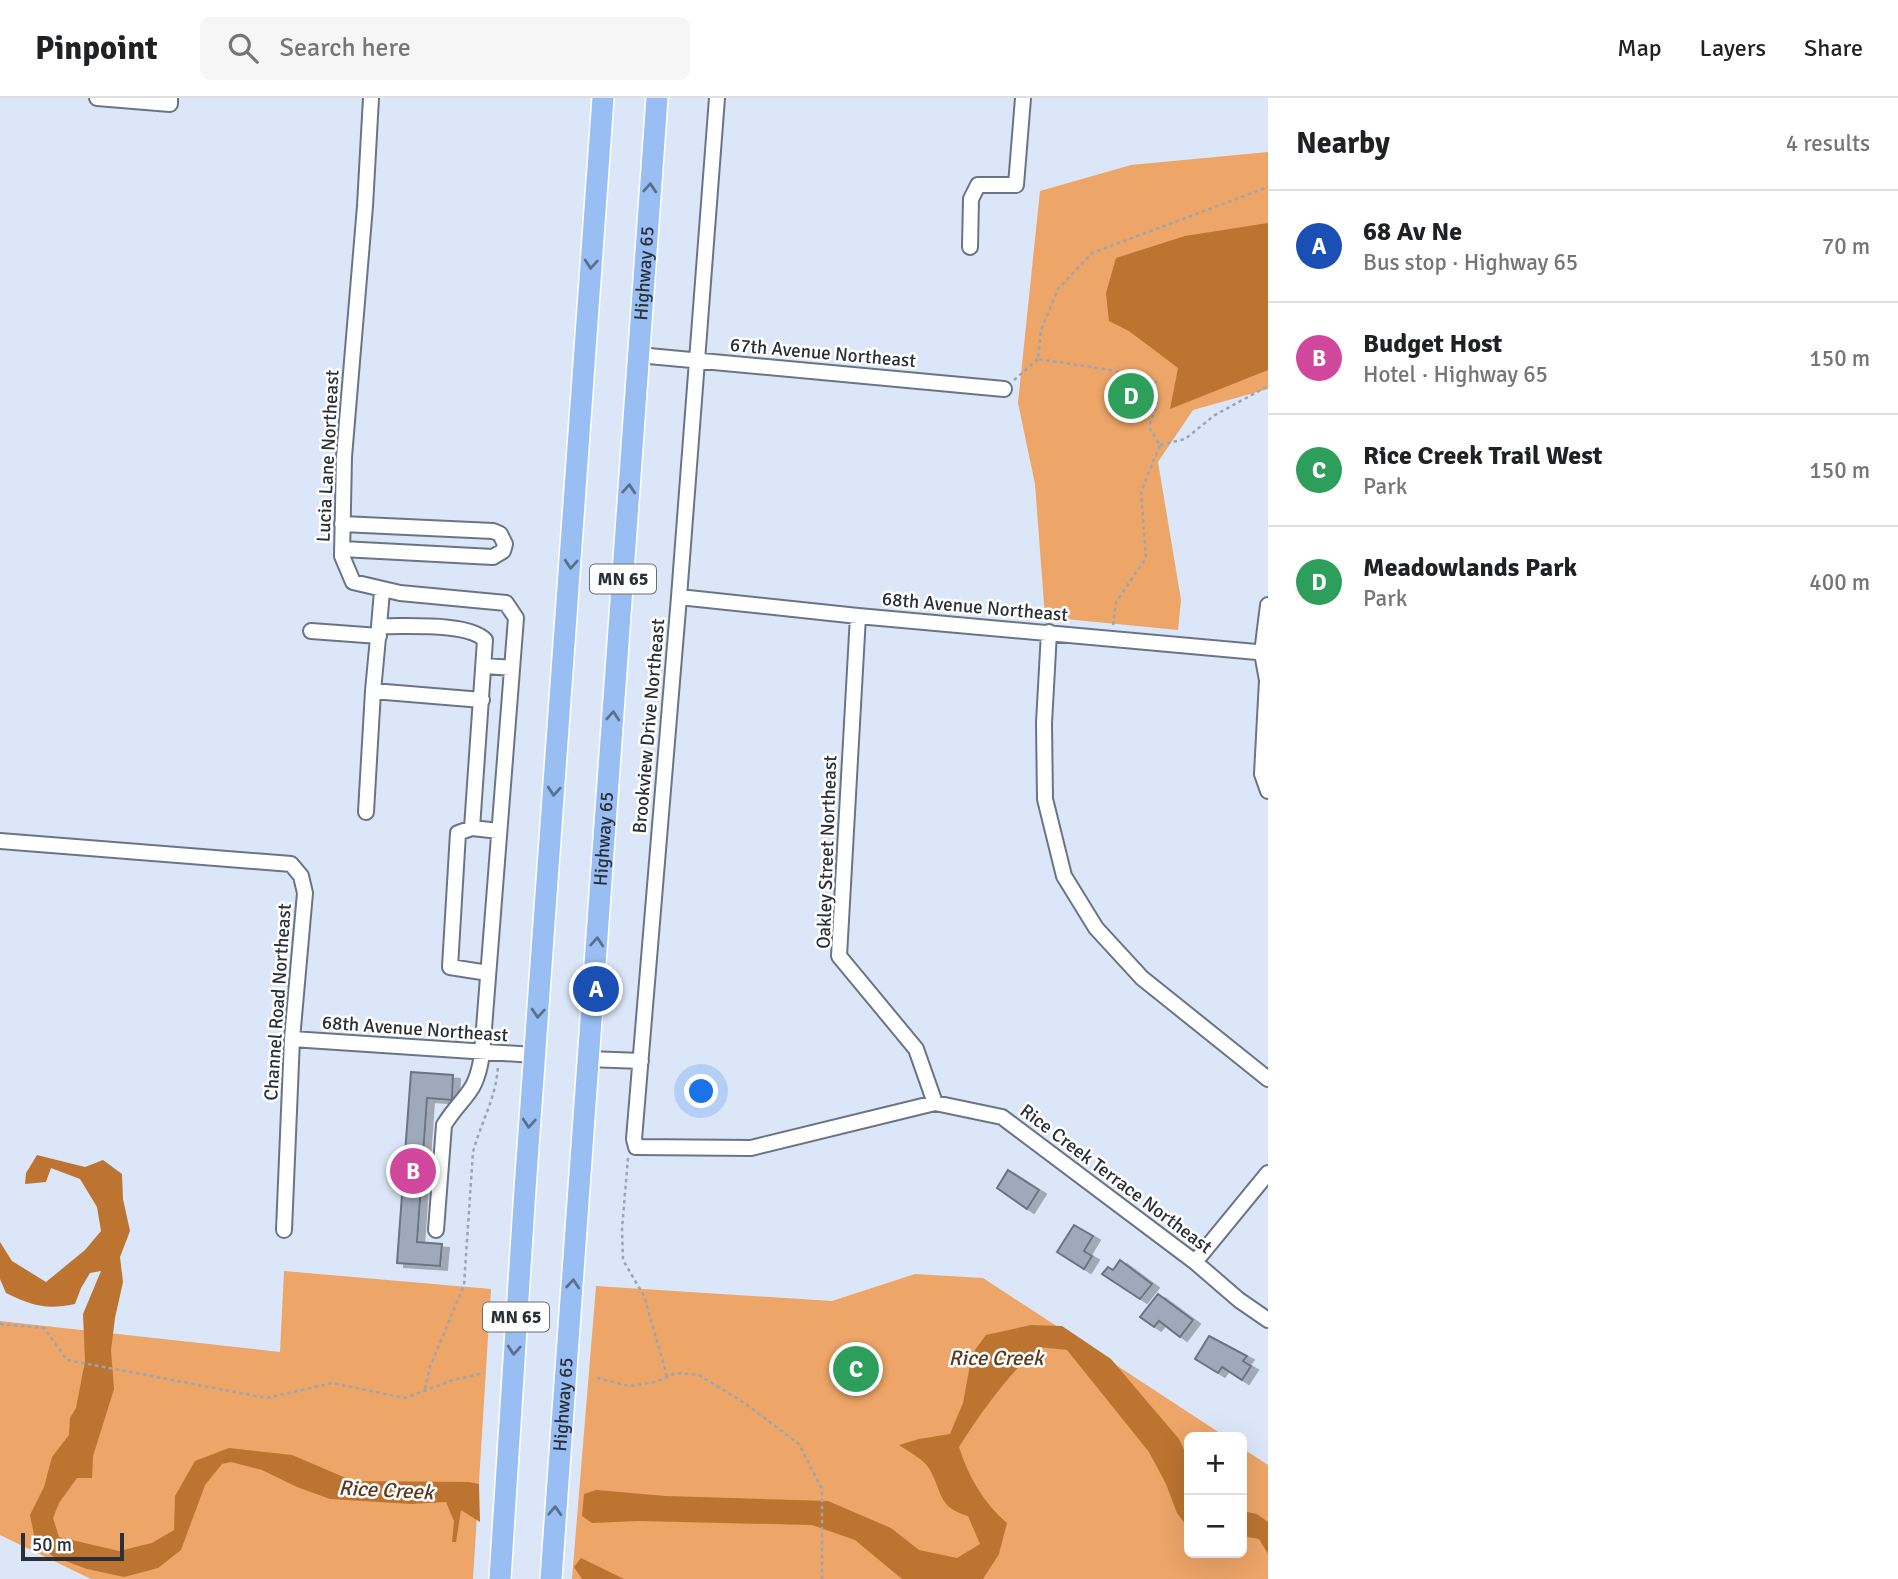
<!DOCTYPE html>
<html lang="en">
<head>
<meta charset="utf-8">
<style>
  :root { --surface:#fff; --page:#f6f6f6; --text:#202124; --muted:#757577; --line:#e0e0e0; --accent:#864a04 }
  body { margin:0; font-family:Signika,sans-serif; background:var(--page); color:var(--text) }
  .controls { position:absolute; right:21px; bottom:21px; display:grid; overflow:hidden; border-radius:10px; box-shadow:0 7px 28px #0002 }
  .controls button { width:63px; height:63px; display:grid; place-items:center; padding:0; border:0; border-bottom:2px solid var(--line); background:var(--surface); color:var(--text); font:35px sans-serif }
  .scale { position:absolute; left:21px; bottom:18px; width:103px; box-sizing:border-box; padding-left:7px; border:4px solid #2b3037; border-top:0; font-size:19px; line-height:24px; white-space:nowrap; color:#2b3037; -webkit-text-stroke:5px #fff; paint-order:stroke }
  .you { position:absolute; left:702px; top:994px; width:24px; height:24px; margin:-18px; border:5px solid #fff; border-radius:50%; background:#1a73e8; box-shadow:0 0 0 10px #1a73e833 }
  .badge { display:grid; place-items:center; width:46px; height:46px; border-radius:50%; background:var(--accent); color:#fff; font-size:23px; font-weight:700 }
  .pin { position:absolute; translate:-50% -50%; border:4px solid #fff; box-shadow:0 2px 7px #0006 }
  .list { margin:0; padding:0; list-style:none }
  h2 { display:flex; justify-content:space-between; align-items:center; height:91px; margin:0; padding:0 28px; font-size:30px }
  h2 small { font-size:23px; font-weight:400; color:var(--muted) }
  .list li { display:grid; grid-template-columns:46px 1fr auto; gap:21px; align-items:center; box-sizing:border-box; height:112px; padding:0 28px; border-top:2px solid var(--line) }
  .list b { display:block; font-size:26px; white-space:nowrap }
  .list p { margin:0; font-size:23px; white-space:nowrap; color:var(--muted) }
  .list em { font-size:23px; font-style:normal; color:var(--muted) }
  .icon { flex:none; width:38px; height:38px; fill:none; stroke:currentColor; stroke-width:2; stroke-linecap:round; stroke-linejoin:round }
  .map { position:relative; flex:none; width:1268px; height:1481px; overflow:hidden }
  header { display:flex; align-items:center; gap:42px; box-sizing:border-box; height:98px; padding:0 35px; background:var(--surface); border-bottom:2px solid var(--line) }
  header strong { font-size:33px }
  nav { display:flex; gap:38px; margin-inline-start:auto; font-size:24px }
  .search { width:490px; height:63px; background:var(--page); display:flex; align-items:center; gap:18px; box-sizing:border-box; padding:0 24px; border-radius:10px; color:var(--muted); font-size:26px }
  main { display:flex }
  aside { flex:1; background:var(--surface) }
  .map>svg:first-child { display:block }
</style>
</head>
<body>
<header>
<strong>Pinpoint</strong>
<div class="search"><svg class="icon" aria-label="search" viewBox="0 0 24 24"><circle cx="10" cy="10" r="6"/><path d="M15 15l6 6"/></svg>Search here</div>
<nav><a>Map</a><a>Layers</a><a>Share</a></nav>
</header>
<main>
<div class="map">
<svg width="1268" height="1481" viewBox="0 0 1268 1481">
  <defs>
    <filter id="shadow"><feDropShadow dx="7" dy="4" stdDeviation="0" flood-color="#0004"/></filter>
  </defs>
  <rect width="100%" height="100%" fill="#dbe7f9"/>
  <path fill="#eda568" d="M1268 54V291L1193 312 1158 364 1181 502 1178 532 1045 519 1035 386 1018 305 1040 93 1131 67Z
    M284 1173 491 1191 473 1481H91L0 1437V1223L280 1254Z
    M915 1176 983 1180 1226 1339H1189V1455H1242V1350L1268 1367V1481H572L596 1188 832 1203Z"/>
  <path fill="#bc7430" d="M1268 125V272L1170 311 1178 270 1129 233 1109 223 1106 195 1116 160 1185 138Z
    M37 1057 85 1069 103 1062 122 1076 123 1101 130 1133 120 1159 123 1184 115 1220 111 1252 114 1291 93 1358 92 1380H77L59 1405 53 1420 59 1439 119 1453 152 1445 174 1432 175 1398 195 1363 229 1350 292 1357 353 1383 468 1384 479 1386 480 1424 461 1412 456 1444H452L454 1423 446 1404 411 1406 330 1401 297 1389 262 1372 231 1364 222 1366 205 1387 181 1452 158 1470 124 1479 87 1471 52 1458 35 1442 30 1417 44 1389 52 1359 69 1337 70 1320 76 1310 85 1263 83 1216 101 1173 90 1175 81 1190 75 1206C46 1212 33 1208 6 1195L0 1181V1144L12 1163 46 1184 85 1152 101 1133 97 1109 80 1081 51 1070 46 1084 25 1086 26 1075Z
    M1031 1227 1062 1228 1111 1261 1179 1341 1189 1362V1431L1177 1415 1166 1386 1149 1354 1067 1252 1039 1249C1007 1278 982 1313 959 1349 968 1378 984 1406 1007 1425L999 1456 983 1481H902L855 1442 812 1427 639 1423 592 1425 582 1418 584 1396 596 1392 666 1398 828 1403 891 1430 919 1452 957 1460 980 1446 968 1418C938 1409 943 1396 930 1372 925 1362 908 1353 899 1347L919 1341 950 1336 963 1305 972 1256 986 1237Z
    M1242 1413 1257 1416 1268 1424V1456L1259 1441 1242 1438Z
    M581 1460 624 1481H582L574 1469Z"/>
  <path fill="#9eaabb" stroke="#697484" stroke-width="2" filter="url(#shadow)" d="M411 974 453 977 452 1002 427 1000 417 1144 442 1146 440 1168 397 1165Z
    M1008 1072 1039 1092 1027 1111 997 1090Z
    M1074 1127 1093 1138 1084 1153 1092 1158 1084 1171 1057 1154Z
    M1120 1162 1152 1186 1140 1201 1102 1176 1108 1169 1113 1172Z
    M1158 1196 1193 1222 1180 1239 1159 1223 1154 1229 1140 1219Z
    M1209 1238 1247 1258 1243 1263 1251 1268 1242 1282 1222 1269 1218 1275 1195 1261Z"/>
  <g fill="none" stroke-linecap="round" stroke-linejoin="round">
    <defs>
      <path id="minor" d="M97 0 170 6V0
        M371 0 365 108 344 359 342 458 353 484 400 495 506 505 516 520 482 956C476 998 464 995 444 1027L436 1132
        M717 0 679 499 634 1041 636 1049 751 1050 935 1005 1002 1019 1195 1164 1239 1202 1268 1222
        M970 149 971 101 978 87H1016L1023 0
        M638 257 1004 291
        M342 451 493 459 503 453 505 446 500 436 493 433 342 426
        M382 493 379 528C405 529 468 524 485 542L472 730
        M679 499 858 518 1268 555
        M1268 507 1262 555 1267 582 1262 676 1268 693
        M858 518 839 858 916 951 935 1005
        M311 533 379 538
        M1049 534 1044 625 1045 701 1064 778 1096 830 1142 880 1268 981
        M485 568 512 570
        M373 593 379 529
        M366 714 373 593 482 602
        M0 743 291 766 301 778 305 795 292 941 284 1132
        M488 875 450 869 458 735 472 730 499 733
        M292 941 534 957
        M588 961 641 963
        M1195 1164 1268 1075"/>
      <g id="highway">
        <path d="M500 1481 525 1091 603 0"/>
        <path id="s1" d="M551 1481 657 0"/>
      </g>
    </defs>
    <use href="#minor" stroke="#6a7584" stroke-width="18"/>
    <use href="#highway" stroke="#fff" stroke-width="24"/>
    <path stroke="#9ba5b3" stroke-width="2.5" stroke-dasharray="3.5 3.5" stroke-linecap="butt" d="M1014 282 1038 261
      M1160 347 1185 341 1215 317 1268 288
      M1113 527 1116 504 1146 460 1141 394 1160 347 1149 329 1157 305 1156 282 1110 272 1038 261 1041 232 1058 191 1092 155 1268 89
      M628 1060 622 1131 623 1162 644 1198 667 1278
      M0 1226 44 1230 67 1262 267 1300 332 1285 405 1300 453 1282 484 1275
      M597 1280 630 1288 655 1284 676 1275 699 1277 743 1304 799 1346 822 1391V1481
      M425 1291 430 1269 464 1187 473 1054C481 1024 497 998 498 967"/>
    <use href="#minor" stroke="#fff" stroke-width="14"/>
    <use href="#highway" stroke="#99bef3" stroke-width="21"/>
  </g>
  <defs><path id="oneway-chevron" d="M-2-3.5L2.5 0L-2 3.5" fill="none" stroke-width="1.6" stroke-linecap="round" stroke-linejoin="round" transform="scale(1.75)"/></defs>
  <g stroke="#5c708c">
    <use href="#oneway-chevron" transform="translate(650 90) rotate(-86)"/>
    <use href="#oneway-chevron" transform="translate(591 166) rotate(94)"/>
    <use href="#oneway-chevron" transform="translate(629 391) rotate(-86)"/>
    <use href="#oneway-chevron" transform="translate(571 466) rotate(94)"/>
    <use href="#oneway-chevron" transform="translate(613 618) rotate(-86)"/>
    <use href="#oneway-chevron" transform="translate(554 693) rotate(94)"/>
    <use href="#oneway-chevron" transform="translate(597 844) rotate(-86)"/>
    <use href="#oneway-chevron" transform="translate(538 915) rotate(94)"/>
    <use href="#oneway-chevron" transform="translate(529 1025) rotate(94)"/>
    <use href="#oneway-chevron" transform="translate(573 1186) rotate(-85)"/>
    <use href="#oneway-chevron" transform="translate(514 1252) rotate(94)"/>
    <use href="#oneway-chevron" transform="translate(555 1413) rotate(-87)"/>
  </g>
  <g text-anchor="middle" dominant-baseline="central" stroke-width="5" stroke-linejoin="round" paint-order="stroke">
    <g fill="#fff" stroke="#6b6e73" stroke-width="2">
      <rect x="590" y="466.5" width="66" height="29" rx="5"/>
      <rect x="483" y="1204.5" width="66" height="29" rx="5"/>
    </g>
    <g font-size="18" font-weight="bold" fill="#2b3037">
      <text x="623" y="481">MN 65</text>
      <text x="516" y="1219">MN 65</text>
    </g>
    <g font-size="19" fill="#2b3037" stroke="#fff">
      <text stroke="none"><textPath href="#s1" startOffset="1309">Highway 65</textPath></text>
      <text transform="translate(823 255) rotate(5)">67th Avenue Northeast</text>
      <text transform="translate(328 358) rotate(-87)">Lucia Lane Northeast</text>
      <text transform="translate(975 509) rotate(5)">68th Avenue Northeast</text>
      <text transform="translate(649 628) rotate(-85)">Brookview Drive Northeast</text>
      <text stroke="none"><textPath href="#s1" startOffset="742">Highway 65</textPath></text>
      <text transform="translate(827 754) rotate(-88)">Oakley Street Northeast</text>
      <text transform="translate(278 904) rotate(-86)">Channel Road Northeast</text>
      <text transform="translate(415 931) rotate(4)">68th Avenue Northeast</text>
      <text transform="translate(1116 1081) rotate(37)">Rice Creek Terrace Northeast</text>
      <text stroke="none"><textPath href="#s1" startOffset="175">Highway 65</textPath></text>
    </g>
    <g font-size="21" font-style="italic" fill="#5a3a1e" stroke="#fff">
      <text x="996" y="1260">Rice Creek</text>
      <text transform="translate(386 1392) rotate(3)">Rice Creek</text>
    </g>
  </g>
</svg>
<div class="controls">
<button>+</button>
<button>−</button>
</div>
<div class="scale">50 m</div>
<div class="you"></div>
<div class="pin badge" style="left:596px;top:891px;background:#1a4fb4">A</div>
<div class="pin badge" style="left:413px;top:1073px;background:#d1479c">B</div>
<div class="pin badge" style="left:856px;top:1271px;background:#2e9e5b">C</div>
<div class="pin badge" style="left:1131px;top:298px;background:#2e9e5b">D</div>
</div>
<aside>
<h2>Nearby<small>4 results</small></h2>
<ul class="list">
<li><span class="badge" style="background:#1a4fb4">A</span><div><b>68 Av Ne</b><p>Bus stop · Highway 65</p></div><em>70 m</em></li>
<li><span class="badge" style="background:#d1479c">B</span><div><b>Budget Host</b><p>Hotel · Highway 65</p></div><em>150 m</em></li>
<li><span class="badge" style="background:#2e9e5b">C</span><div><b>Rice Creek Trail West</b><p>Park</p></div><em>150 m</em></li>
<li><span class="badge" style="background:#2e9e5b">D</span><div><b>Meadowlands Park</b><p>Park</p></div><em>400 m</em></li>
</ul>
</aside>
</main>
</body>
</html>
